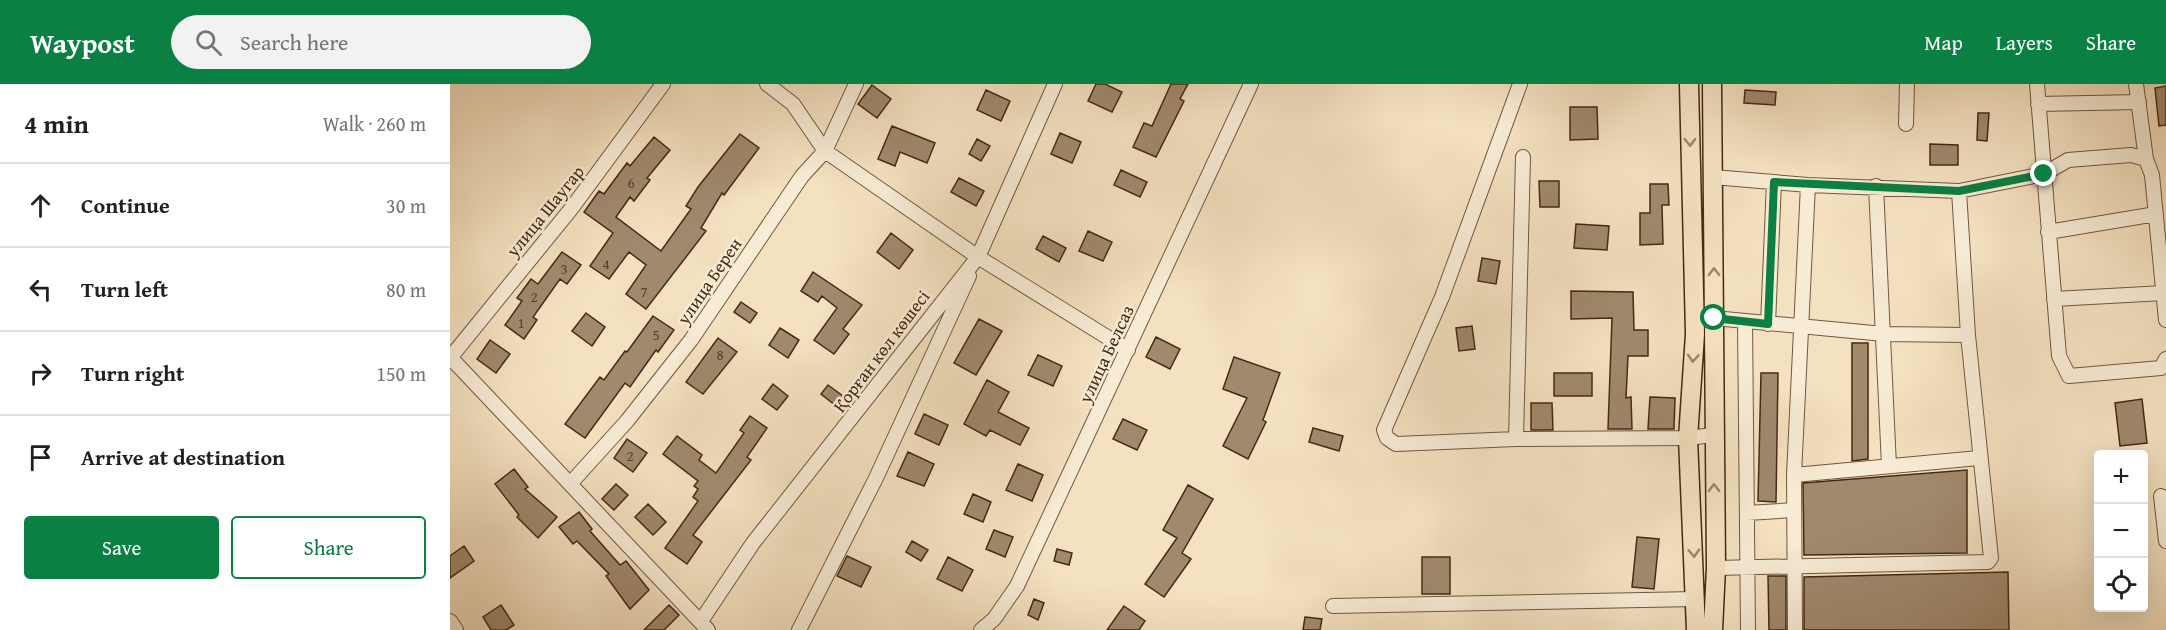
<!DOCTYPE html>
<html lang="en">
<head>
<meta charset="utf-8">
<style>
  :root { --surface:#fff; --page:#f2f2f2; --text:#202124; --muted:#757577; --line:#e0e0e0; --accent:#0b8043 }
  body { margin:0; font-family:"Gentium Book Plus",serif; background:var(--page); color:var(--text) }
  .controls { position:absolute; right:18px; bottom:18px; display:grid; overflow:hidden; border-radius:6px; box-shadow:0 6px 24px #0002 }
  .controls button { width:54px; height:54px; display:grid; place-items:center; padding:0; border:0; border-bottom:2px solid var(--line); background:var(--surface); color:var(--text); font:30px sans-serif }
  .stop { position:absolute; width:18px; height:18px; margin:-14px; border:4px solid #0b8043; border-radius:50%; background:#fff }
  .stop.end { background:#0b8043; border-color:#fff; box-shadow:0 2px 6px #0008 }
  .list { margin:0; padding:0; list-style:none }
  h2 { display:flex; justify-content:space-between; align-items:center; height:78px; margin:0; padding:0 24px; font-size:26px }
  h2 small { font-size:20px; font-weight:400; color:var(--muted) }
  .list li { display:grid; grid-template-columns:39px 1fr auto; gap:18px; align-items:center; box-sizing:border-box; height:84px; padding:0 24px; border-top:2px solid var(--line) }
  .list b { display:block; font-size:22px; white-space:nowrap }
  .list em { font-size:20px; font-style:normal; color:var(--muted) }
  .actions { display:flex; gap:12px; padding:18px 24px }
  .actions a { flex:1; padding:14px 0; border:2px solid var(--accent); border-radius:6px; text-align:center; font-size:21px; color:var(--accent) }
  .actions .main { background:var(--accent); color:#fff }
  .icon { flex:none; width:33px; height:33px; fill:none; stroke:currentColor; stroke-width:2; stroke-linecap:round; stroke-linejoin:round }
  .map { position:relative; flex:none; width:1716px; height:546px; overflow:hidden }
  header { display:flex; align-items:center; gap:36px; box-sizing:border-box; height:84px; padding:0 30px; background:var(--accent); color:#fff }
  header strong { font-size:28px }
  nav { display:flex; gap:33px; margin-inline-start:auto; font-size:21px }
  .search { width:420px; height:54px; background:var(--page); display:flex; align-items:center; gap:15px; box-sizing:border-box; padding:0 21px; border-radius:33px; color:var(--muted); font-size:22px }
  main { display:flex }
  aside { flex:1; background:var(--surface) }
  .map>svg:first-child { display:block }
</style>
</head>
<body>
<header>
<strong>Waypost</strong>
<div class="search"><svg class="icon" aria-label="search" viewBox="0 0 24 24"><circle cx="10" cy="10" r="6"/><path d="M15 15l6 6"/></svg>Search here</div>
<nav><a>Map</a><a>Layers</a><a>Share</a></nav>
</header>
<main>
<aside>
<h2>4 min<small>Walk · 260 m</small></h2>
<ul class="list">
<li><svg class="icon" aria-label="ahead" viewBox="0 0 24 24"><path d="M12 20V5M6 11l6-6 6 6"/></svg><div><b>Continue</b></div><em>30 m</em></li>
<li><svg class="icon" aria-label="left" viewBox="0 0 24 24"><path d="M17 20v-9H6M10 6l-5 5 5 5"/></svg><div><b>Turn left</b></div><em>80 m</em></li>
<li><svg class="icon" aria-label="right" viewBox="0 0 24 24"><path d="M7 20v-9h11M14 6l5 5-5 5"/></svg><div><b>Turn right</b></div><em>150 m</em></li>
<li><svg class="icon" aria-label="arrive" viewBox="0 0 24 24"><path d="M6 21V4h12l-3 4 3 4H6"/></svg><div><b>Arrive at destination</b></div></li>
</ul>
<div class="actions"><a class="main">Save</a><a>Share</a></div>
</aside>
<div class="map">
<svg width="1716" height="546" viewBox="0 0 1716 546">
  <rect width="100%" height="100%" fill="#f4e1c0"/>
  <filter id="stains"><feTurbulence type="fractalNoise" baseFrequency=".00333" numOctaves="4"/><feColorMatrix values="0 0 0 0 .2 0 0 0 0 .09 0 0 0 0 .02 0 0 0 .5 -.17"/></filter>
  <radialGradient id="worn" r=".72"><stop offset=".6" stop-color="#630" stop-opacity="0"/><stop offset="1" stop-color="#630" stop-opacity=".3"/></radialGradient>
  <path fill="#a0896d" stroke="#462913" stroke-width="1.5" d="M646 0H655L672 8 662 28 638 17Z
    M721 0H738L730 15 734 17 706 73 683 63 694 39 702 42Z
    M422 1 441 15 427 34 408 20Z
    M1716 2V41L1709 42 1705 4Z
    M536 6 560 17 551 37 527 26Z
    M1295 6 1326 8 1325 21 1294 19Z
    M1120 23H1147L1148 55 1120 56Z
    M1528 29H1539L1537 57 1527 56Z
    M442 42 485 59 477 79 450 68 445 82 428 75Z
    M610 49 631 58 622 79 601 70Z
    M290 50 309 64 274 111 272 109 251 144 256 147 196 225 176 210 196 181 179 168 159 195 140 182 163 149 134 128 149 107 154 110 177 79 180 82 204 53 220 66 197 94 200 96 184 117 180 113 166 133 211 167 241 125 236 122 248 103Z
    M527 55 540 62 531 77 519 70Z
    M1480 60 1508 61V81H1480Z
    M671 86 697 98 690 113 664 101Z
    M509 94 534 107 526 122 501 108Z
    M1089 97H1109V123H1090Z
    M1200 100H1218L1219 121H1212L1213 160 1190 161V129H1200Z
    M1126 140 1159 142 1157 166 1124 164Z
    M638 147 662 158 653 177 629 167Z
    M441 149 463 166 449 185 427 168Z
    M593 152 616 164 609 178 586 165Z
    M112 168 131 181 117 200 110 195 83 233 87 236 74 255 55 241 72 217 67 214 81 195 88 200Z
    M1032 174 1050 177 1046 200 1028 197Z
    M363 188 412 221 393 245 399 250 384 270 364 256 387 224 372 212 368 218 351 207Z
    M1121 207 1183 208 1184 246H1198V272H1178L1176 314 1181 313 1182 345H1158L1162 234 1121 235Z
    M291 218 307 229 300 239 284 228Z
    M136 229 155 243 142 262 122 247Z
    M203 232 224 246 208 268 206 266 180 303 175 299 135 354 115 340 150 293 154 296 175 267 177 268Z
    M529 235 552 247 526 291 504 279Z
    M1022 242 1025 265 1009 267 1006 244Z
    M330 244 349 256 338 274 319 261Z
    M706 253 730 265 720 285 696 273Z
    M268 254 287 268 253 310 236 298Z
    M40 256 60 270 46 289 27 275Z
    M1402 259H1418V375L1402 377Z
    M588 271 612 282 603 302 578 291Z
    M784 273 830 289 813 336 816 338 798 375 773 362 797 314 773 305Z
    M1104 289H1142V312H1104Z
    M1311 289H1328L1326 418 1308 417Z
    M537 296 559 308 548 328 579 344 570 361 540 346 536 352 514 340Z
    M323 300 338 312 327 326 312 315Z
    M378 301 397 315 390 325 371 310Z
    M1200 313 1225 314 1224 345H1198Z
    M1692 315 1697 359 1670 362 1665 319Z
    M1081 319H1102L1103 346H1081Z
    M474 330 498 341 489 361 465 350Z
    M300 332 317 344 297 373 301 376 243 451 252 458 237 480 215 464 248 417 243 413 248 405 244 402 248 397 213 370 227 352 252 371 249 376 266 389 294 349 290 346Z
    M673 335 697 346 687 366 663 355Z
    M863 344 893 352 889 367 859 358Z
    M177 355 197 369 183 388 164 374Z
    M458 368 484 380 474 402 447 392Z
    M568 380 593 391 582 417 556 406Z
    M64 385 78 403 75 405 107 433 88 454 67 433 69 431 45 400Z
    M1517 386V469L1354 471 1353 399Z
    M166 400 178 411 164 426 152 415Z
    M738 401 763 415 732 469 741 475 714 513 695 500 727 454 713 446Z
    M523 410 541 418 533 438 514 430Z
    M198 420 216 438 203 451 185 433Z
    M129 428 142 445 140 447 170 481 176 477 199 506 180 525 156 492 159 490 127 457 123 460 109 443Z
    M544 446 563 453 555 473 536 465Z
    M1187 453 1209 455 1204 505 1182 503Z
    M462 457 478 466 471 477 456 468Z
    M14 462 24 477 0 494V472Z
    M607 465 622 469 619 481 604 477Z
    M397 472 421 483 411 503 387 492Z
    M498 473 523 486 512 507 487 495Z
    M972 473H1000V510H972Z
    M1558 488 1559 546H1354V493Z
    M1318 492H1336V546H1319Z
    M584 515 594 519 588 536 578 531Z
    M51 521 64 541 56 546H41L33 533Z
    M219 521 229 531 214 546H194Z
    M674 522 695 537 689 546H657Z
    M855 533 872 535 870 546H853Z"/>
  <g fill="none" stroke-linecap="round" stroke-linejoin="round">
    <defs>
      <path id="minor" d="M317 0 343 20 375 67 528 173 678 266
        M1070 0 992 213 934 346 937 354 946 360 1066 355 1238 354 1263 351
        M1587 0 1609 272 1619 292 1711 284 1716 275
        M1686 0 1696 75
        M1588 20 1689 18
        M1456 40 1457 0
        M1263 93 1358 101 1509 107 1594 90 1618 76 1681 71 1696 75 1702 91 1716 236
        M1358 101 1344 391 1529 374
        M1426 102 1439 382
        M1598 148 1706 130
        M1604 215 1714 209
        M1264 234 1434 250 1518 251 1509 107
        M1295 237 1298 546
        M1318 240 1324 98
        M0 273 258 546
        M0 274 121 125 213 0
        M1066 355 1073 73
        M1344 391 1345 546
        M120 400 177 337 241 256 352 92 375 67 406 0
        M1711 412 1716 457
        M1297 429 1344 426
        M1266 484 1538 478 1541 474 1518 251
        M883 522 1246 515
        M0 537 6 546
        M251 537 303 459 528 173 605 0
        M349 546 426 394 519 192
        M531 546 544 535 567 502 801 0"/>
      <path id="major" d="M1239 0 1245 250 1238 354 1246 546
        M1262 0 1266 484 1263 546"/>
    </defs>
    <use href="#minor" stroke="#72573e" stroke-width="16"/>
    <use href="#major" stroke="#462913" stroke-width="21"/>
    <use href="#minor" stroke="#f8ecd6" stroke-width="14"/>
    <use href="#major" stroke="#f4e1c0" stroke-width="18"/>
  </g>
  <defs><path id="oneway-chevron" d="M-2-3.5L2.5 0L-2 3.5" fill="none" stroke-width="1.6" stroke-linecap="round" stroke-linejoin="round" transform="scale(1.5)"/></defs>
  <g stroke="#9d856a">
    <use href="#oneway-chevron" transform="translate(1240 58) rotate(89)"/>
    <use href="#oneway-chevron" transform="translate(1264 188) rotate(-91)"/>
    <use href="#oneway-chevron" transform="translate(1243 274) rotate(94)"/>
    <use href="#oneway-chevron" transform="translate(1264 404) rotate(-91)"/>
    <use href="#oneway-chevron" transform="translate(1244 469) rotate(87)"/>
  </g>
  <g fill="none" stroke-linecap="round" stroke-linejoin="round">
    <path stroke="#0b8043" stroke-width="8" d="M1264 234 1318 240 1324 98 1509 107 1594 90"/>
  </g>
  <g text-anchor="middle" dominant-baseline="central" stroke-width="5" stroke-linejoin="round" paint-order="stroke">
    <g font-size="15" fill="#5c412a">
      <text x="181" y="98">6</text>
      <text x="156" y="179">4</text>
      <text x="114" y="184">3</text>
      <text x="194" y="207">7</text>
      <text x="84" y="212">2</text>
      <text x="71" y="238">1</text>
      <text x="206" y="250">5</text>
      <text x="270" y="270">8</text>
      <text x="180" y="371">2</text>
    </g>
    <g font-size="18" fill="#462913" stroke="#f8ecd6">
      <text transform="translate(95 127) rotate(-51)">улица Шаугар</text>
      <text transform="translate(259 197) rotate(-56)">улица Берен</text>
      <text transform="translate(431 267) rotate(-53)">Қорған көл көшесі</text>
      <text transform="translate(656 270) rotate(-65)">улица Белсаз</text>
    </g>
  </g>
  <rect width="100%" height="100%" filter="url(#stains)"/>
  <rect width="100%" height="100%" fill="url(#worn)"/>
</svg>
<div class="controls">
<button>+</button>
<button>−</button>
<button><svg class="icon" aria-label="locate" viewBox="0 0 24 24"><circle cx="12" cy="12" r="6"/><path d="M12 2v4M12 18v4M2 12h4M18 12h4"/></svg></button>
</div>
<div class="stop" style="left:1264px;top:234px"></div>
<div class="stop end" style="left:1594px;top:90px"></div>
</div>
</main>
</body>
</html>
